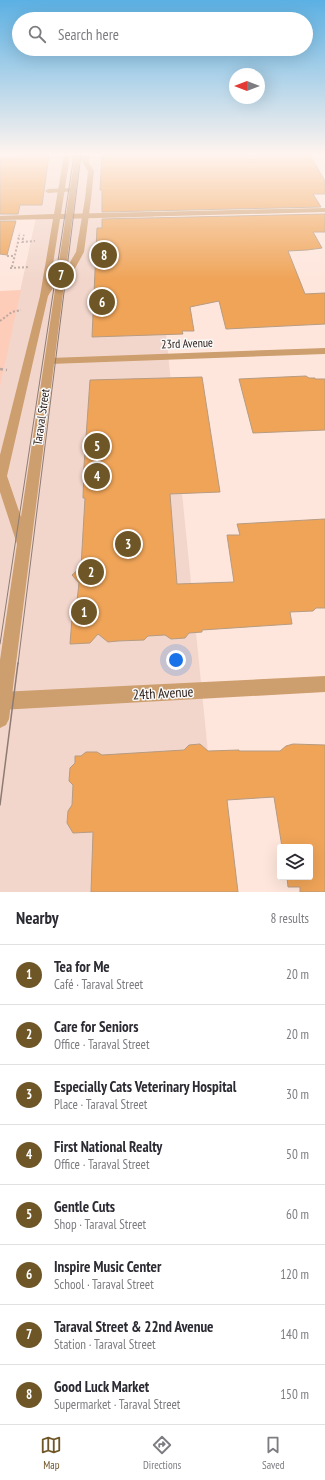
<!DOCTYPE html>
<html lang="en">
<head>
<meta charset="utf-8">
<style>
  :root { --surface:#fff; --page:#f2f2f3; --text:#2b2b33; --muted:#7c7c81; --line:#e1e1e2; --accent:#6f5627 }
  body { margin:0; font-family:"PT Sans Narrow",sans-serif; background:var(--page); color:var(--text) }
  .controls { position:absolute; right:12px; bottom:12px; display:grid; overflow:hidden; border-radius:4px; box-shadow:0 4px 16px #0002 }
  .controls button { width:36px; height:36px; display:grid; place-items:center; padding:0; border:0; border-bottom:1px solid var(--line); background:var(--surface); color:var(--text); font:20px sans-serif }
  .compass { position:absolute; left:229px; top:68px; width:36px; height:36px; border-radius:50%; background:var(--surface); box-shadow:0 4px 16px #0002; rotate:270deg }
  .you { position:absolute; left:176px; top:660px; width:14px; height:14px; margin:-10px; border:3px solid #fff; border-radius:50%; background:#1a73e8; box-shadow:0 0 0 6px #1a73e833 }
  .badge { display:grid; place-items:center; width:26px; height:26px; border-radius:50%; background:var(--accent); color:#fff; font-size:13px; font-weight:700 }
  .pin { position:absolute; translate:-50% -50%; border:2px solid #fff; box-shadow:0 1px 4px #0006 }
  .list { margin:0; padding:0; list-style:none }
  h2 { display:flex; justify-content:space-between; align-items:center; height:52px; margin:0; padding:0 16px; font-size:17px }
  h2 small { font-size:13px; font-weight:400; color:var(--muted) }
  .list li { display:grid; grid-template-columns:26px 1fr auto; gap:12px; align-items:center; box-sizing:border-box; height:60px; padding:0 16px; border-top:1px solid var(--line) }
  .list b { display:block; font-size:15px; white-space:nowrap }
  .list p { margin:0; font-size:13px; white-space:nowrap; color:var(--muted) }
  .list em { font-size:13px; font-style:normal; color:var(--muted) }
  .icon { flex:none; width:22px; height:22px; fill:none; stroke:currentColor; stroke-width:2; stroke-linecap:round; stroke-linejoin:round }
  .map { position:relative; flex:none; width:325px; height:892px; overflow:hidden }
  .search { position:absolute; background:var(--surface); box-shadow:0 4px 16px #0002; left:12px; right:12px; top:12px; height:44px; display:flex; align-items:center; gap:10px; box-sizing:border-box; padding:0 14px; border-radius:22px; color:var(--muted); font-size:15px }
  .sheet { height:532px; background:var(--surface) }
  nav { display:flex; justify-content:space-around; align-items:center; box-sizing:border-box; height:56px; border-top:1px solid var(--line); background:var(--surface); font-size:11px; color:var(--muted) }
  nav a { display:grid; justify-items:center; gap:2px }
  nav .on { color:var(--accent) }
  .map>svg:first-child { display:block }
</style>
</head>
<body>
<div class="map">
<svg width="325" height="892" viewBox="0 0 325 892">
  <rect width="100%" height="100%" fill="#fee6dc"/>
  <path fill="#f2d6cb" d="M0 155H146L168 353 222 892H0V385L36 217 0 218Z"/>
  <path fill="#fecdb9" d="M21 290 0 387V291Z"/>
  <path fill="#efa458" stroke="#b79b81" d="M18 155H49L42 205H20L18 214H0V157H17Z
    M102 155H310L325 181V194H313L321 207 102 212V190H100Z
    M325 214V232H313L322 248 307 250 288 251 305 294 325 293V324L226 329 219 301 190 307 194 331H182L183 334 92 337 97 228H102V219Z
    M0 221H16L7 255 0 254Z
    M306 376 309 378H315V379H325V430L253 433 239 379Z
    M202 377 220 492 170 494 177 584 234 582 227 535H240L237 524 325 519V608H316L313 611 290 612 292 624 202 630V632L189 633 185 638 171 639 165 635 148 636 144 640 118 641 108 642 98 634 90 643 70 644 73 606 77 601 79 583 72 575 81 567 85 498H83L84 466 90 380Z
    M200 744 208 751 239 750V751H280L286 746 293 744 325 745V892H300V887H288L287 877H310V847H282L274 797 227 800 238 892H91L93 832 73 833 67 823 68 811 72 805 73 785 69 781 70 768 75 763V756H81L86 752H97L102 755 184 750 189 745Z"/>
  <g fill="none" stroke-linecap="round" stroke-linejoin="round">
    <path stroke="#bba79e" stroke-width="1.5" stroke-dasharray="1.5 1.5" stroke-linecap="butt" d="M18 239 20 233
      M23 239 24 234"/>
    <path stroke="#bba79e" stroke-width="2" stroke-dasharray="2 2" stroke-linecap="butt" d="M23 238 22 242 35 241
      M7 256H14
      M12 267 19 238
      M10 268 30 267
      M0 321 12 312 21 310"/>
    <path stroke="#bba79e" stroke-width="2.5" stroke-dasharray="3 3" stroke-linecap="butt" d="M0 369 7 370"/>
    <path fill="#cd9e6e" fill-rule="evenodd" d="M73 188 75 189V191L48 193 45 191 48 189Z"/>
    <path fill="#cd9e6e" fill-rule="evenodd" d="M64 155H70L61 214 325 208V212L60 219 48 296 44 299 40 296 53 219 0 220V216L54 214Z
      M84 155H90L88 164 83 163Z
      M325 348V354L50 364 45 361 50 358Z
      M325 676V692L0 710V692Z"/>
    <path fill="#cd9e6e" fill-rule="evenodd" d="M75 155H84L94 171 91 199 84 252 67 283 64 285 9 719 6 725 0 728V660L17 544 0 492V455L40 296 55 270 58 268ZM80 159 88 171 85 199 76 252 66 269ZM56 283 21 517 7 476 48 296Z"/>
    <path stroke="#8d7b73" stroke-width="1" d="M0 644 74 155
      M18 664 81 155"/>
    <path stroke="#8d7b73" stroke-width="1.5" d="M0 805 18 663"/>
  </g>
  <linearGradient id="sky" x2="0" y2="1"><stop stop-color="#5bb0e3"/><stop offset="0.55" stop-color="#fff4ef"/><stop offset="1" stop-color="#fff4ef" stop-opacity="0"/></linearGradient>
  <rect width="325" height="280" fill="url(#sky)"/>
  <g text-anchor="middle" dominant-baseline="central" stroke-width="3" stroke-linejoin="round" paint-order="stroke">
    <g font-size="12" fill="#2f211b" stroke="#f9f9f9">
      <text transform="translate(187 343) rotate(-2)">23rd Avenue</text>
      <text transform="translate(41 417) rotate(-82)">Taraval Street</text>
    </g>
    <g font-size="14" fill="#2f211b" stroke="#f9f9f9">
      <text transform="translate(163 693) rotate(-3)">24th Avenue</text>
    </g>
  </g>
</svg>
<div class="controls">
<button><svg class="icon" aria-label="layers" viewBox="0 0 24 24"><path d="M12 4l9 5-9 5-9-5zM3 14l9 5 9-5"/></svg></button>
</div>
<svg class="compass" viewBox="-18 -18 36 36"><path d="M0-13l5 13h-10z" fill="#e53935"/><path d="M0 13l5-13h-10z" fill="#7c7c81"/></svg>
<div class="you"></div>
<div class="pin badge" style="left:84px;top:612px">1</div>
<div class="pin badge" style="left:91px;top:572px">2</div>
<div class="pin badge" style="left:128px;top:544px">3</div>
<div class="pin badge" style="left:97px;top:476px">4</div>
<div class="pin badge" style="left:97px;top:446px">5</div>
<div class="pin badge" style="left:102px;top:302px">6</div>
<div class="pin badge" style="left:61px;top:275px">7</div>
<div class="pin badge" style="left:104px;top:255px">8</div>
<div class="search"><svg class="icon" aria-label="search" viewBox="0 0 24 24"><circle cx="10" cy="10" r="6"/><path d="M15 15l6 6"/></svg>Search here</div>
</div>
<section class="sheet">
<h2>Nearby<small>8 results</small></h2>
<ul class="list">
<li><span class="badge">1</span><div><b>Tea for Me</b><p>Café · Taraval Street</p></div><em>20 m</em></li>
<li><span class="badge">2</span><div><b>Care for Seniors</b><p>Office · Taraval Street</p></div><em>20 m</em></li>
<li><span class="badge">3</span><div><b>Especially Cats Veterinary Hospital</b><p>Place · Taraval Street</p></div><em>30 m</em></li>
<li><span class="badge">4</span><div><b>First National Realty</b><p>Office · Taraval Street</p></div><em>50 m</em></li>
<li><span class="badge">5</span><div><b>Gentle Cuts</b><p>Shop · Taraval Street</p></div><em>60 m</em></li>
<li><span class="badge">6</span><div><b>Inspire Music Center</b><p>School · Taraval Street</p></div><em>120 m</em></li>
<li><span class="badge">7</span><div><b>Taraval Street &amp; 22nd Avenue</b><p>Station · Taraval Street</p></div><em>140 m</em></li>
<li><span class="badge">8</span><div><b>Good Luck Market</b><p>Supermarket · Taraval Street</p></div><em>150 m</em></li>
</ul>
</section>
<nav>
<a class="on"><svg class="icon" aria-label="map" viewBox="0 0 24 24"><path d="M3 6l6-2 6 2 6-2v14l-6 2-6-2-6 2zM9 4v14M15 6v14"/></svg>Map</a>
<a><svg class="icon" aria-label="directions" viewBox="0 0 24 24"><path d="M12 3l9 9-9 9-9-9zM9 14v-3h6M13 9l2 2-2 2"/></svg>Directions</a>
<a><svg class="icon" aria-label="saved" viewBox="0 0 24 24"><path d="M7 4h10v16l-5-4-5 4z"/></svg>Saved</a>
</nav>
</body>
</html>
